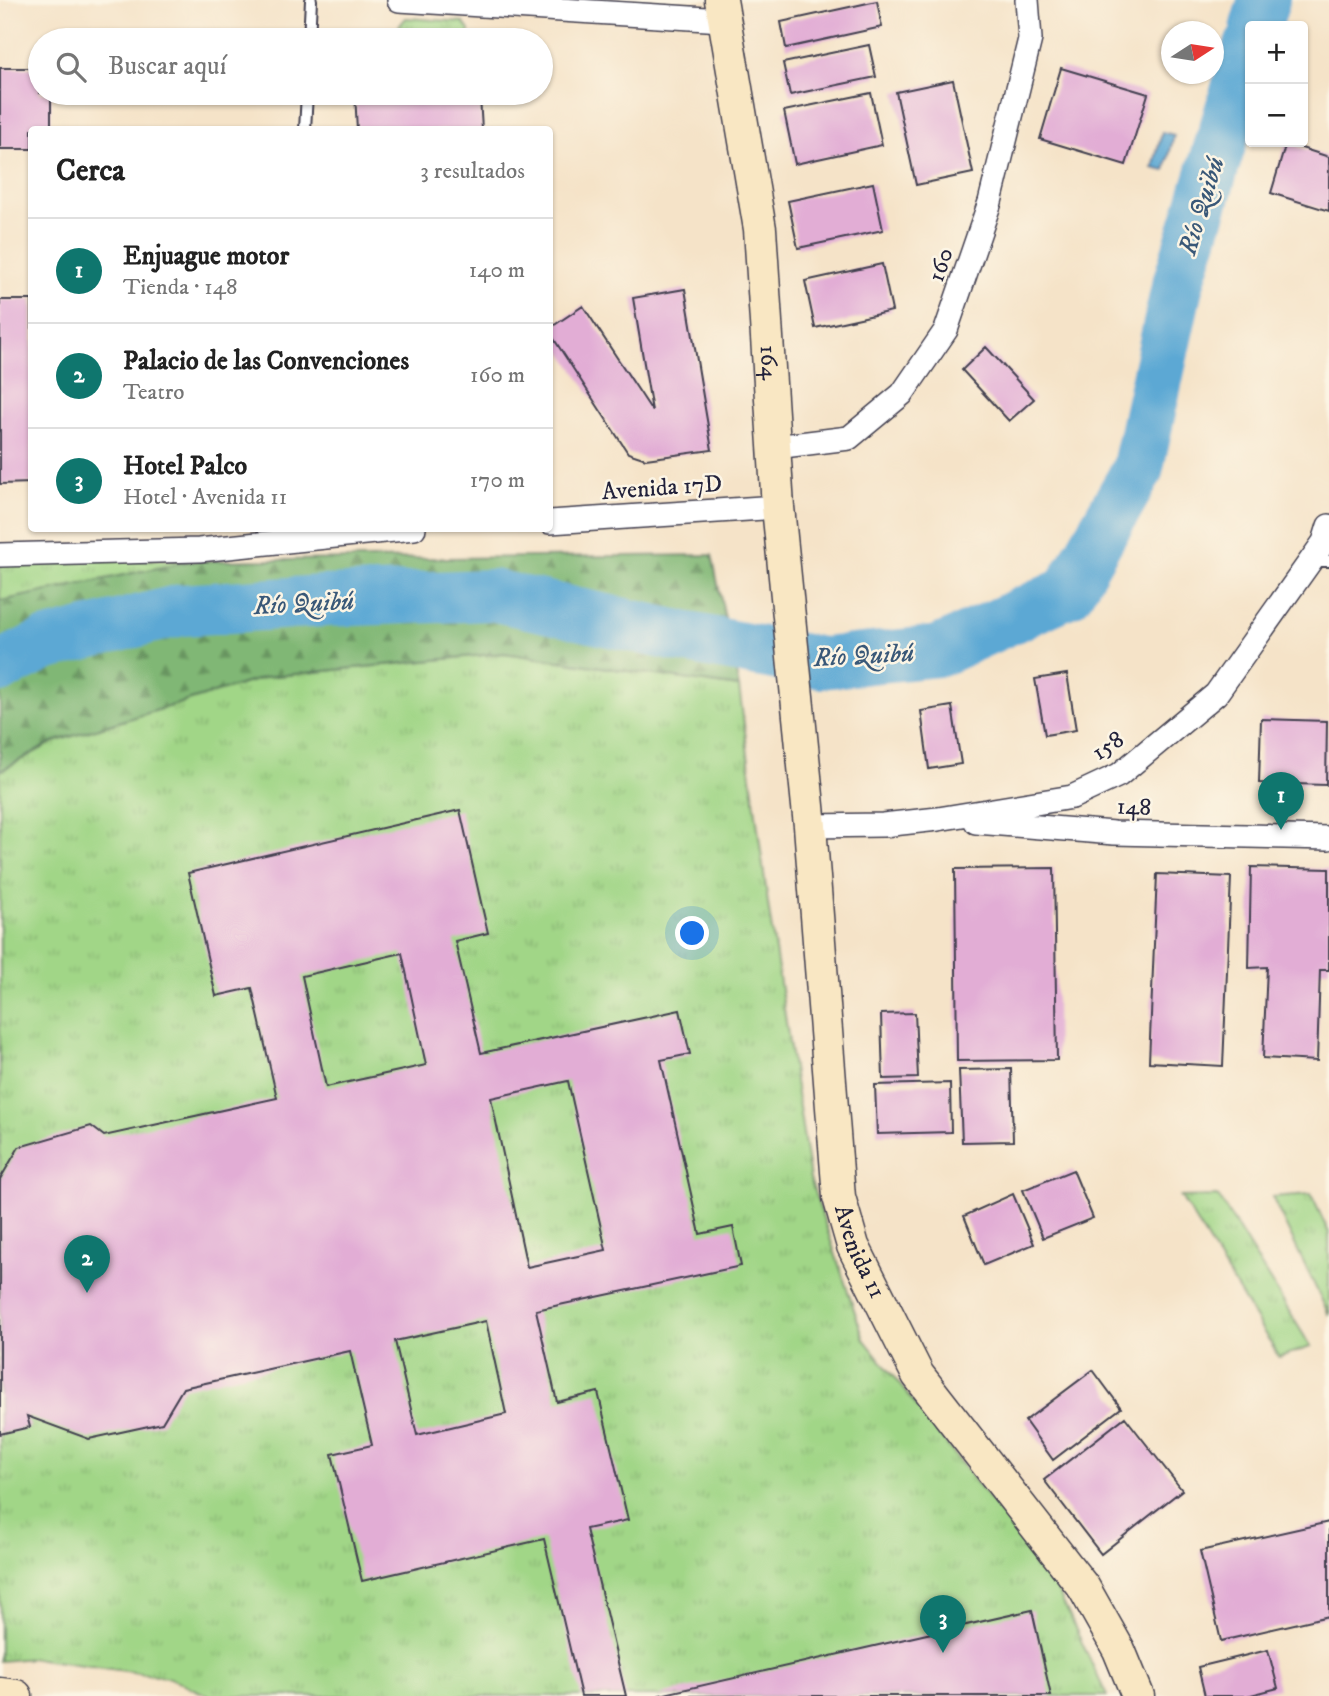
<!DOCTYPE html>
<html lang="es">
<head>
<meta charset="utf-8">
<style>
  :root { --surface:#fff; --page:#f6f6f6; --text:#222; --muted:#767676; --line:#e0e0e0; --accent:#0f766e }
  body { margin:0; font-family:"IM FELL DW Pica",serif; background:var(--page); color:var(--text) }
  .controls { position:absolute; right:21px; top:21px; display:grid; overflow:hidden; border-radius:7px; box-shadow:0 2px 5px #0004 }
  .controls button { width:63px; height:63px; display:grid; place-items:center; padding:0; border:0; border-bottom:2px solid var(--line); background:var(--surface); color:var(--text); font:35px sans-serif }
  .compass { position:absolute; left:1161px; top:21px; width:63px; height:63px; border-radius:50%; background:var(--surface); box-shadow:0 2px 5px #0004; rotate:78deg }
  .you { position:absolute; left:693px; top:934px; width:24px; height:24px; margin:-18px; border:5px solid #fff; border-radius:50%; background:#1a73e8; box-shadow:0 0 0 10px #1a73e833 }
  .badge { display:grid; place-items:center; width:46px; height:46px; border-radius:50%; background:var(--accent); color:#fff; font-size:23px; font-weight:700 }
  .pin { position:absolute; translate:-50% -58px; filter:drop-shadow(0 2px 4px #0008) }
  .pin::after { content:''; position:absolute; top:37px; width:24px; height:21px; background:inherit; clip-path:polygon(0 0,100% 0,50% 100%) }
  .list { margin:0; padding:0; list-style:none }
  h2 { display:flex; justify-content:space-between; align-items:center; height:91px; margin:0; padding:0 28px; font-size:30px }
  h2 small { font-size:23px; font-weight:400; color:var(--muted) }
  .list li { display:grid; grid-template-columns:46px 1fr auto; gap:21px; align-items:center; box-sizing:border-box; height:105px; padding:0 28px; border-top:2px solid var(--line) }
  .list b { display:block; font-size:26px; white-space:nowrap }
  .list p { margin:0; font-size:23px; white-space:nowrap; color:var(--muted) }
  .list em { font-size:23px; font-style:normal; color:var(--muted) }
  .icon { flex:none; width:38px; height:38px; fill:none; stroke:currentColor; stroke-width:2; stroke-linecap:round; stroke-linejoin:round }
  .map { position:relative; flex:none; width:1329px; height:1696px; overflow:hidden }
  .search { position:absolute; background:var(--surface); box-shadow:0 2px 5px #0004; left:28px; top:28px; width:525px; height:77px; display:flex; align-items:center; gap:18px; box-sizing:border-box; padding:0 24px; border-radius:38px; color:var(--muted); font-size:26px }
  .panel { position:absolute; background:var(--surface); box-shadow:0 2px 5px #0004; left:28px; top:126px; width:525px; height:406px; border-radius:7px }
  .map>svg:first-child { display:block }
</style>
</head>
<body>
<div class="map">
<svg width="1329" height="1696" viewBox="0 0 1329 1696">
  <defs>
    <pattern id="grass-tufts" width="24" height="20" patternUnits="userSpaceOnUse" patternTransform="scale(1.75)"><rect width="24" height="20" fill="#a1d687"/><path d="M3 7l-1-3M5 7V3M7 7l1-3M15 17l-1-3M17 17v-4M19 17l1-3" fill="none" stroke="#8ab775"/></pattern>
    <pattern id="forest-firs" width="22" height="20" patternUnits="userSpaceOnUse" patternTransform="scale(1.75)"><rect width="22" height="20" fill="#80b774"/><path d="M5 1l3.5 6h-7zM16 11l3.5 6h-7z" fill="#689460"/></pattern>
  </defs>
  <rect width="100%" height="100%" fill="#fcf5e5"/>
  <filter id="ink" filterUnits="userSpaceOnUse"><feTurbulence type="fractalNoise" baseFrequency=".0143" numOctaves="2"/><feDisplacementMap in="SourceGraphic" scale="14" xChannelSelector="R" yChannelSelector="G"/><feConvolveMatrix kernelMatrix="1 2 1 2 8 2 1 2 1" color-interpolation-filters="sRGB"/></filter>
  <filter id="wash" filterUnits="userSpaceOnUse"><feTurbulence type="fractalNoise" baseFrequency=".00686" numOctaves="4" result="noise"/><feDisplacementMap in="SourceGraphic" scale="28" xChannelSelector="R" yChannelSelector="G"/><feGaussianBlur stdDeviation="1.57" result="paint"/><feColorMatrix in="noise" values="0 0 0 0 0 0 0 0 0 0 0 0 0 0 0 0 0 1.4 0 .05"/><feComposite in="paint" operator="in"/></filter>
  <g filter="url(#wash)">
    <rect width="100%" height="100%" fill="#f5e3c8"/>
    <path fill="url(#grass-tufts)" stroke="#627c61" stroke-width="2" d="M406 18 463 22 469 30V40H402L399 26Z
      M0 555 190 561 0 654Z
      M504 653 739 687 769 911 810 1179 864 1339 1052 1579 1107 1696H209L168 1677 33 1658 0 1661V771L53 742 266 677Z
      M1311 1194 1329 1233V1315L1272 1197Z
      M1218 1196 1311 1347 1279 1357 1181 1197Z"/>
    <path fill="url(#forest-firs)" stroke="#516c58" stroke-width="2" d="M712 555 739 687 504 653 266 677 53 742 0 771V601L190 561Z"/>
    <path fill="#5ba8d4" stroke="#3e6588" stroke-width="2" d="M1162 132 1174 135 1165 171 1153 168Z"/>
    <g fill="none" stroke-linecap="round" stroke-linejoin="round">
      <path stroke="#5ba8d4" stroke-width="52" d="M1256 26 1264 0
        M0 667 44 645 181 610 324 601 492 595 683 637 822 663 939 651 1068 592 1137 471 1177 287 1250 46"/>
    </g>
    <g id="blocks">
      <path fill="#e2add5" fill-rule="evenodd" d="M877 1 882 27 786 48 781 22Z
        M869 45 876 77 790 95 783 63Z
        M0 68H40V93H51V130H32V149H0Z
        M1061 68 1148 94 1126 165 1040 139Z
        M953 80 973 173 916 185 896 92Z
        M355 93H418V100L480 97 482 130H357Z
        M871 93 882 145 795 164 784 111Z
        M1286 143 1329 157V211L1271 193Z
        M873 183 883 230 798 248 788 201Z
        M882 264 892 311 815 328 805 281Z
        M685 289 712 450 646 459 628 453 550 333V328L583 306 652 411 633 298Z
        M0 300H32V483L0 484Z
        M986 347 1034 399 1009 421 962 370Z
        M1067 674 1076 730 1045 735 1035 679Z
        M952 706 961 764 929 769 921 711Z
        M1261 719 1327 721 1326 785 1259 783Z
        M460 810 488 933 455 941 481 1053 680 1010 690 1054 661 1060 700 1234 733 1227 741 1266 536 1310 557 1402 598 1392 628 1520 586 1529 626 1696H581L544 1539 362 1581 332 1454 372 1445 350 1351 183 1388 162 1423 89 1439 27 1416 30 1427 0 1434V1179L19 1147 91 1126 104 1136 277 1098 252 988 216 996 188 873ZM402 953 426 1065 326 1087 302 976ZM568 1081 606 1250 527 1267 491 1098ZM486 1321 506 1414 417 1435 395 1341Z
        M1251 867 1329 869V970H1320L1317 1061 1263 1058 1267 967 1249 968Z
        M1054 868 1057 1060 957 1061 955 869Z
        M1157 874 1231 877 1223 1066 1149 1062Z
        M915 1013 918 1078 883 1079 881 1014Z
        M1011 1069 1013 1141 962 1142 959 1070Z
        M950 1083 951 1132 877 1134 875 1085Z
        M1073 1170 1093 1218 1043 1238 1023 1190Z
        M1013 1194 1034 1244 984 1265 964 1216Z
        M1093 1370 1121 1408 1053 1460 1025 1421Z
        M1125 1417 1182 1490 1101 1554 1044 1480Z
        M1329 1522V1616L1221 1641 1200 1551Z
        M1032 1610 1051 1696H661L660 1695Z
        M1268 1650 1278 1688 1247 1696H1205L1198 1667Z"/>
    </g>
  </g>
  <g filter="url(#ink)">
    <use href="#blocks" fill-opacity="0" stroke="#423f50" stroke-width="2"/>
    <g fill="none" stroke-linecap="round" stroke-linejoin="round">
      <defs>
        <path id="lane" d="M309 40 311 0
          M305 130 307 93
          M1311 561H1329"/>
        <path id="street" d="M399 0 723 20
          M775 447 849 438 902 394 946 330 990 202 1030 39 1027 0
          M550 522 778 507
          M0 555 199 550 414 528
          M976 822 1114 833 1329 838
          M810 826 883 825 938 819 1072 797 1119 775 1216 694 1324 542 1329 526"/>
        <g id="secondary">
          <path id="s1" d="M721 0 760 229 778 507 810 826 839 1197 853 1246 918 1375 1084 1588 1119 1650 1138 1696"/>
          <path d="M0 1694 16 1696"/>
        </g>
      </defs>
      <use href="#lane" stroke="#423f50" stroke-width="14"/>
      <use href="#street" stroke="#423f50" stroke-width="26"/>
      <use href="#secondary" stroke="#423f50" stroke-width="35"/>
      <use href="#lane" stroke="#fff" stroke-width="10"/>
      <use href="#street" stroke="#fff" stroke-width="23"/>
      <use href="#secondary" stroke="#f9e7c3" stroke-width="32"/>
    </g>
  </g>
  <g text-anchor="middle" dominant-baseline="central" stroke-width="5" stroke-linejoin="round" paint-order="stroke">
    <g font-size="24" fill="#22223b" stroke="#fcf5e5">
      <text transform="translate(941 265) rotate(-71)">160</text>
      <text stroke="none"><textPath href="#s1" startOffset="366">164</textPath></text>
      <text transform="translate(662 488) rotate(-4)">Avenida 17D</text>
      <text transform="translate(1108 746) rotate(-34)">158</text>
      <text transform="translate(1134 807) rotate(2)">148</text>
      <text stroke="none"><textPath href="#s1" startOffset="1262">Avenida 11</textPath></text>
    </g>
    <g font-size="26" font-style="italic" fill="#395878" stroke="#fcf5e5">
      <text transform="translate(1202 206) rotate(-73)">Río Quibú</text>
      <text transform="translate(304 604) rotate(-3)">Río Quibú</text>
      <text transform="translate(864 656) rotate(-3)">Río Quibú</text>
    </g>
  </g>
</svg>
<div class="controls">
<button>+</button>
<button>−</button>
</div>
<svg class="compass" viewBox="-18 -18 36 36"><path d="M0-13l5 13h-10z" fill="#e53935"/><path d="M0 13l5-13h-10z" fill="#767676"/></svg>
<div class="you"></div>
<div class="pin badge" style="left:1281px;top:830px">1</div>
<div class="pin badge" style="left:87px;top:1293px">2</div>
<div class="pin badge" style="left:943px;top:1653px">3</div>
<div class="search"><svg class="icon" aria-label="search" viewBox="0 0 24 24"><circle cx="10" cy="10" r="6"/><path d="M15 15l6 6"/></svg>Buscar aquí</div>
<section class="panel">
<h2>Cerca<small>3 resultados</small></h2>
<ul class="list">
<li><span class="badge">1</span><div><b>Enjuague motor</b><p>Tienda · 148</p></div><em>140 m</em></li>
<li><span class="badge">2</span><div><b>Palacio de las Convenciones</b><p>Teatro</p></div><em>160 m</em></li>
<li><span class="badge">3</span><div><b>Hotel Palco</b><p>Hotel · Avenida 11</p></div><em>170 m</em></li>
</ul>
</section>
</div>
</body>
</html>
